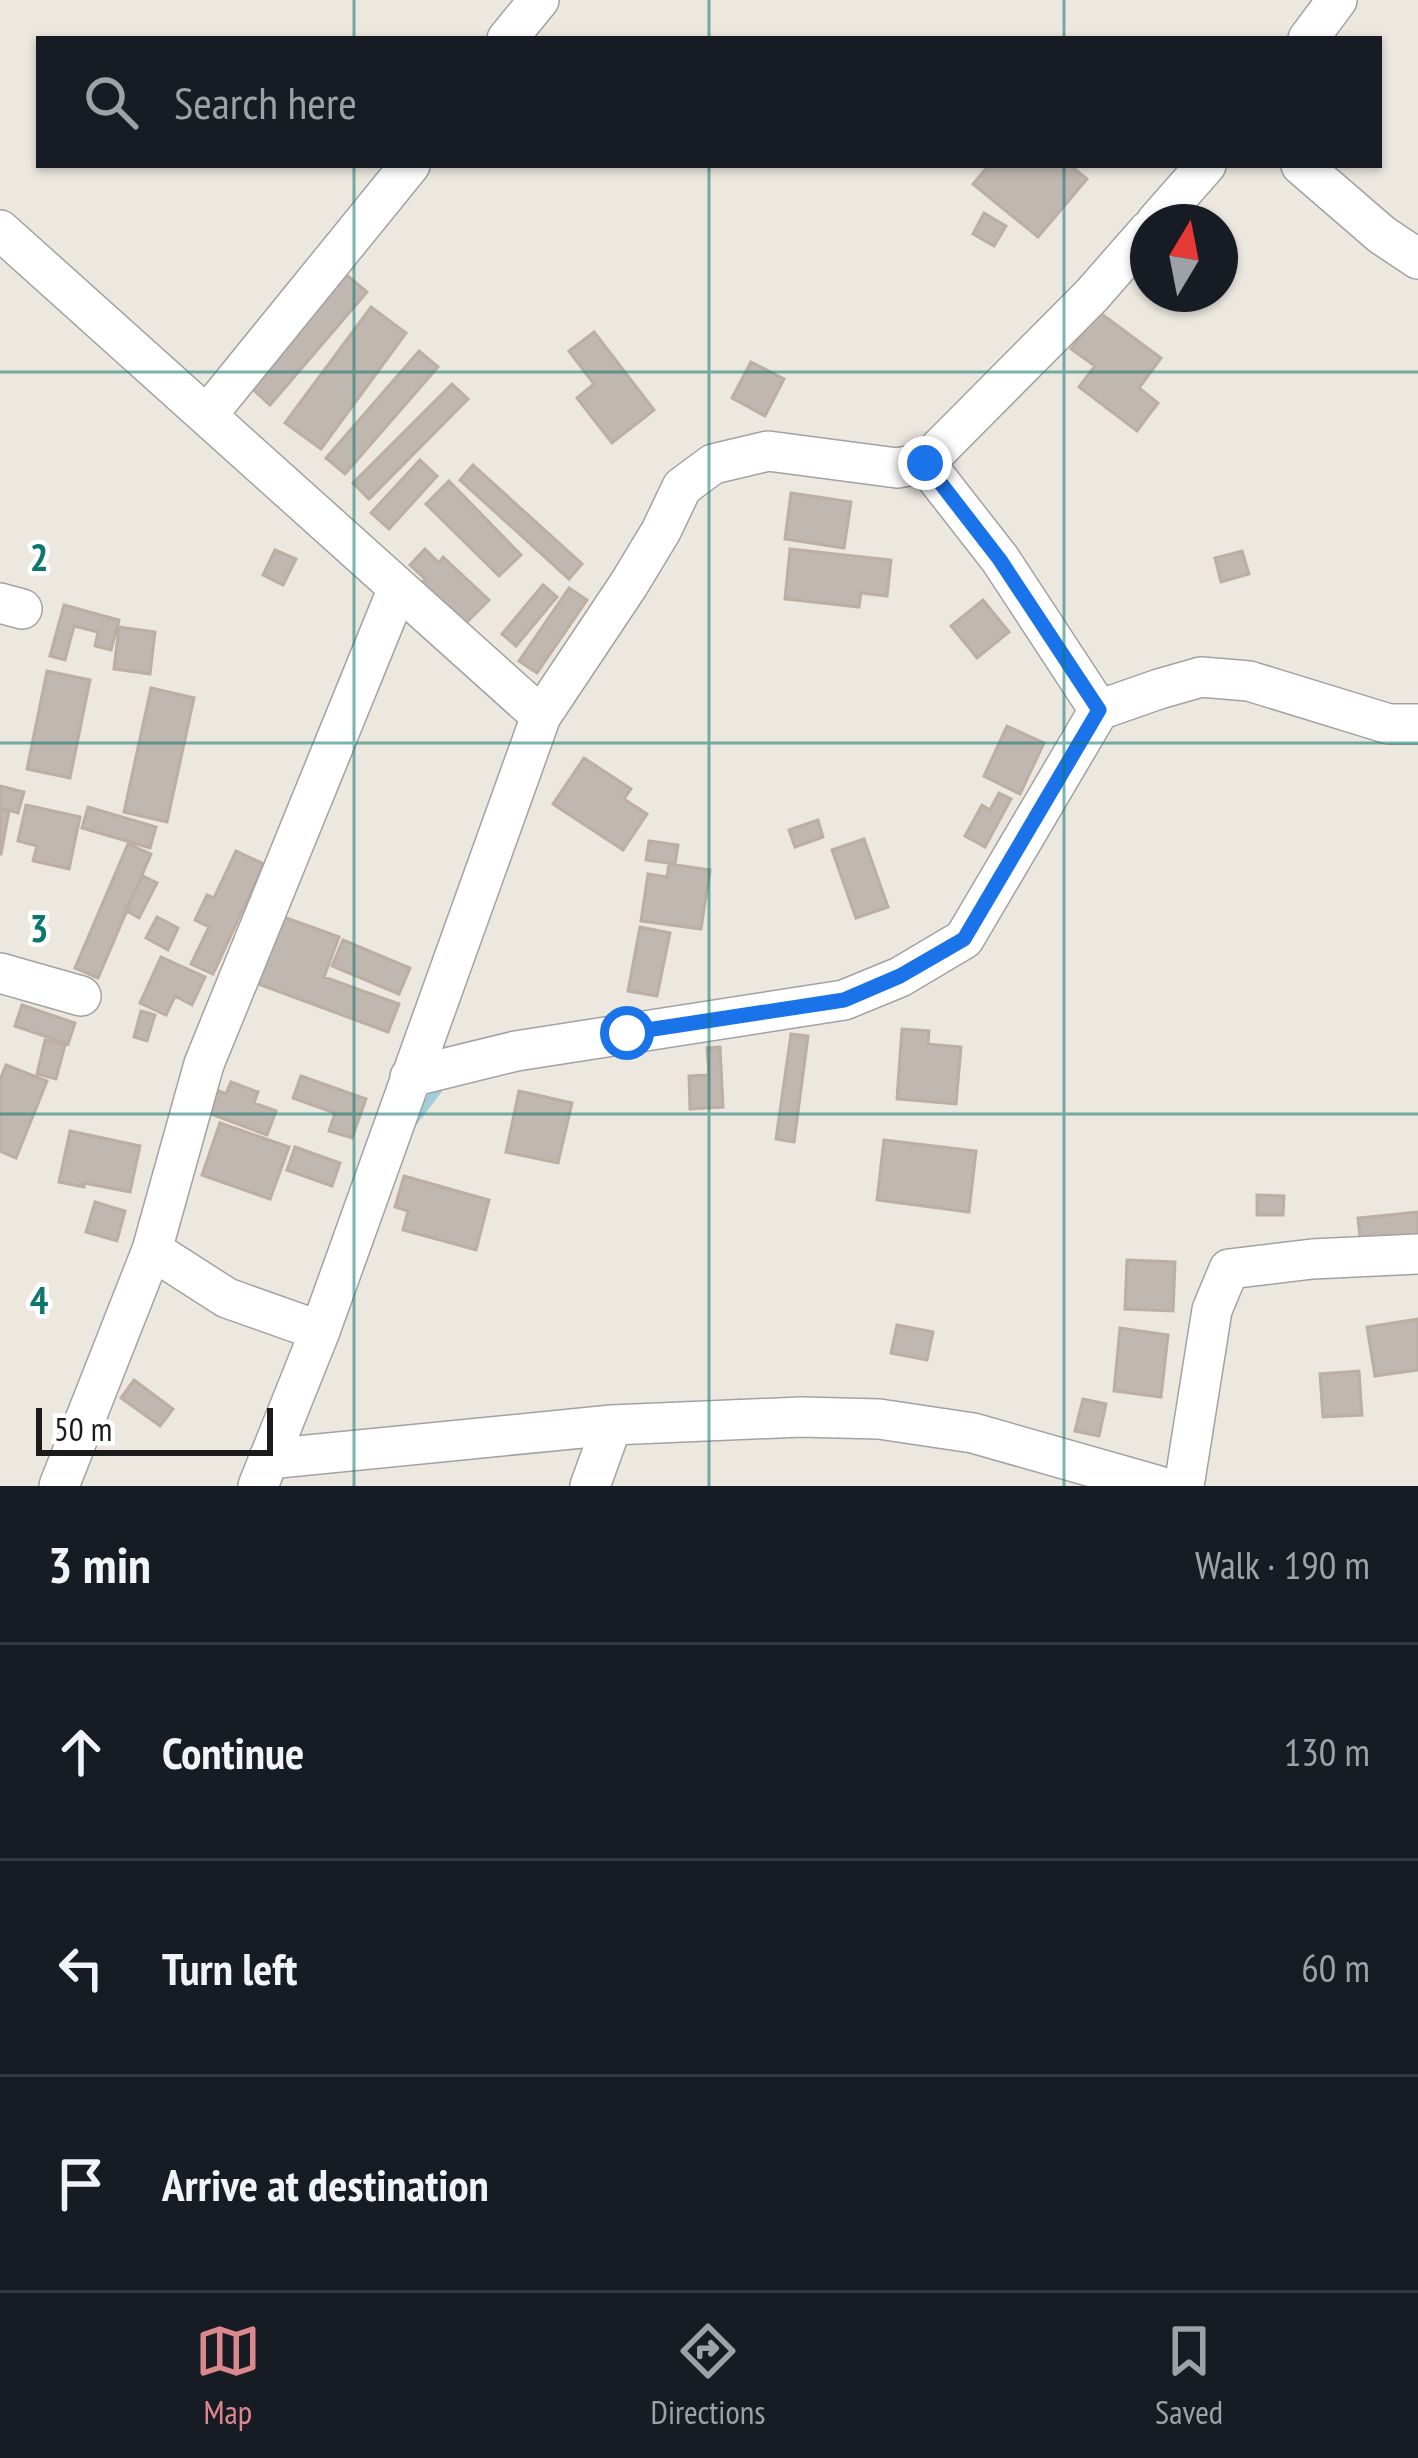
<!DOCTYPE html>
<html lang="en">
<head>
<meta charset="utf-8">
<style>
  :root { --surface:#171b24; --page:#20242c; --text:#f1f3f6; --muted:#9ea1a6; --line:#363941; --accent:#da888d }
  body { margin:0; font-family:"PT Sans Narrow",sans-serif; background:var(--page); color:var(--text) }
  .compass { position:absolute; left:1130px; top:204px; width:108px; height:108px; border-radius:50%; background:var(--surface); box-shadow:0 3px 9px #0004; rotate:10deg }
  .scale { position:absolute; left:36px; bottom:30px; width:237px; box-sizing:border-box; padding-left:12px; border:6px solid #1b1b1b; border-top:0; font-size:33px; line-height:42px; white-space:nowrap; color:#1b1b1b; -webkit-text-stroke:9px #fff; paint-order:stroke }
  .stop { position:absolute; width:36px; height:36px; margin:-27px; border:9px solid #1a73e8; border-radius:50%; background:#fff }
  .stop.end { background:#1a73e8; border-color:#fff; box-shadow:0 3px 12px #0008 }
  .list { margin:0; padding:0; list-style:none }
  h2 { display:flex; justify-content:space-between; align-items:center; height:156px; margin:0; padding:0 48px; font-size:51px }
  h2 small { font-size:39px; font-weight:400; color:var(--muted) }
  .list li { display:grid; grid-template-columns:78px 1fr auto; gap:36px; align-items:center; box-sizing:border-box; height:216px; padding:0 48px; border-top:3px solid var(--line) }
  .list b { display:block; font-size:45px; white-space:nowrap }
  .list em { font-size:39px; font-style:normal; color:var(--muted) }
  .icon { flex:none; width:66px; height:66px; fill:none; stroke:currentColor; stroke-width:2; stroke-linecap:round; stroke-linejoin:round }
  .map { position:relative; flex:none; width:1418px; height:1486px; overflow:hidden }
  .search { position:absolute; background:var(--surface); box-shadow:0 3px 9px #0004; left:36px; right:36px; top:36px; height:132px; display:flex; align-items:center; gap:30px; box-sizing:border-box; padding:0 42px; border-radius:0px; color:var(--muted); font-size:45px }
  .sheet { height:804px; background:var(--surface) }
  nav { display:flex; justify-content:space-around; align-items:center; box-sizing:border-box; height:168px; border-top:3px solid var(--line); background:var(--surface); font-size:33px; color:var(--muted) }
  nav a { display:grid; justify-items:center; gap:6px }
  nav .on { color:var(--accent) }
  .map>svg:first-child { display:block }
</style>
</head>
<body>
<div class="map">
<svg width="1418" height="1486" viewBox="0 0 1418 1486">
  <rect width="100%" height="100%" fill="#ece8e0"/>
  <g fill="none" stroke-linecap="round" stroke-linejoin="round">
    <path stroke="#a1ced9" stroke-width="9" d="M413 1122 439 1088"/>
  </g>
  <path fill="#c0b7b0" stroke="#bdaea3" stroke-width="3" d="M989 165H1070L1087 179 1038 237 973 184Z
    M984 213 1006 226 994 246 973 234Z
    M344 273 367 292 270 405 248 385Z
    M371 307 406 333 321 449 285 423Z
    M1099 312 1161 358 1139 388 1158 403 1137 431 1079 387 1095 366 1071 349Z
    M594 332 654 410 612 443 577 398 594 384 569 351Z
    M419 351 438 367 345 474 326 458Z
    M751 362 784 379 765 416 732 398Z
    M452 384 468 399 369 499 353 483Z
    M420 460 437 476 389 529 371 513Z
    M473 465 582 564 569 579 460 480Z
    M449 481 521 555 499 576 426 504Z
    M791 493 851 502 844 548 785 539Z
    M425 549 439 563 443 557 489 600 464 625 419 583 426 580 410 565Z
    M790 549 891 560 887 596 861 593 859 607 785 599Z
    M275 550 296 559 283 585 263 575Z
    M1242 551 1249 574 1221 582 1215 558Z
    M543 585 557 597 516 646 502 634Z
    M569 588 587 600 537 673 519 661Z
    M983 600 1009 632 977 658 951 626Z
    M64 605 119 620 111 650 95 646 98 632 74 626 65 660 50 656Z
    M119 627 155 632 150 674 114 669Z
    M47 671 90 680 70 778 27 769Z
    M151 688 194 698 167 822 124 812Z
    M1007 726 1044 743 1020 794 984 776Z
    M584 758 631 789 624 799 647 814 623 850 553 804Z
    M0 786 24 792 18 813 0 808Z
    M999 793 1011 799 985 847 965 836 982 805 990 810Z
    M26 805 80 817 69 869 33 861 37 846 18 841Z
    M88 807 156 827 150 848 82 828Z
    M0 810 9 811 1 854H0Z
    M818 820 823 837 795 847 789 830Z
    M864 839 888 907 856 918 832 850Z
    M649 841 678 845 675 864 646 860Z
    M128 844 151 854 98 978 75 968Z
    M236 851 264 864 213 974 191 964 209 927 195 920 207 895 214 898Z
    M669 864 710 870 701 929 641 921 648 874 667 877Z
    M143 876 157 883 139 918 125 910Z
    M278 915 339 937 324 977 399 1004 388 1032 253 982Z
    M157 917 178 928 168 950 146 938Z
    M640 927 670 933 657 996 628 991Z
    M343 940 410 968 399 994 332 966Z
    M161 957 205 977 192 1005 175 996 166 1015 140 1003Z
    M22 1005 75 1023 68 1044 15 1026Z
    M141 1011 155 1015 147 1041 134 1037Z
    M902 1029 929 1031 928 1044 961 1047 956 1104 897 1099Z
    M791 1034 808 1036 794 1142 776 1139Z
    M45 1040 65 1045 56 1079 37 1074Z
    M720 1047 723 1107 690 1109 689 1076 709 1075 707 1048Z
    M6 1065 47 1081 16 1158 0 1151V1080Z
    M301 1076 366 1099 352 1138 329 1131 335 1113 293 1098Z
    M231 1082 258 1092 254 1103 276 1111 267 1135 206 1112 214 1089 226 1094Z
    M519 1091 572 1103 558 1163 506 1152Z
    M220 1123 289 1147 270 1199 202 1175Z
    M70 1131 140 1146 130 1192 84 1183V1187L59 1182Z
    M884 1140 976 1151 969 1212 877 1200Z
    M295 1147 340 1163 332 1186 287 1170Z
    M404 1176 489 1200 476 1250 403 1230 408 1211 395 1207Z
    M1257 1195 1284 1196 1283 1215H1257Z
    M95 1202 125 1211 117 1241 86 1232Z
    M1418 1212V1240L1361 1247 1358 1218Z
    M1127 1260 1175 1262 1173 1311 1125 1309Z
    M1418 1319V1370L1375 1376 1367 1327Z
    M897 1325 933 1332 927 1360 891 1353Z
    M1120 1328 1168 1335 1161 1397 1114 1391Z
    M1359 1371 1362 1415 1323 1417 1320 1374Z
    M134 1380 173 1409 160 1426 121 1398Z
    M1083 1399 1106 1404 1099 1436 1075 1431Z"/>
  <g fill="none" stroke-linecap="round" stroke-linejoin="round">
    <defs>
      <path id="minor" d="M507 39 539 0
        M1308 39 1337 0
        M1301 165 1382 235 1418 259
        M1156 222 1206 165
        M0 230 541 716 320 1331 258 1486
        M207 415 410 165
        M925 463 1000 559 1099 710
        M0 603 22 609
        M541 716 629 584 661 531 682 487 713 464 768 451 897 468 925 463 1092 295 1148 231
        M0 973 81 996
        M410 1077 516 1051 844 1000 900 977 964 939 1099 710 1159 689 1201 677 1249 681 1389 724H1418
        M152 1250 227 1298 320 1331
        M268 1459 612 1425 801 1417 879 1419 973 1433 1159 1486
        M59 1486 152 1250 204 1064 398 588
        M590 1486 612 1425
        M1184 1486 1212 1310 1229 1269 1312 1259 1418 1254"/>
    </defs>
    <use href="#minor" stroke="#a2a2a2" stroke-width="42"/>
    <use href="#minor" stroke="#fff" stroke-width="39"/>
  </g>
  <g fill="none" stroke-linecap="round" stroke-linejoin="round">
    <path stroke="#1a73e8" stroke-width="15" d="M627 1033 844 1000 900 976 964 939 1099 710 1000 560 925 463"/>
  </g>
  <path fill="none" stroke="#0f766e" stroke-width="3" stroke-opacity="0.55" d="M354 0V39M709 0V39M1064 0V39M354 165V1486M709 165V1486M1064 165V1486M0 372H1418M0 743H1418M0 1114H1418"/>
  <g font-size="39" text-anchor="middle" font-weight="bold" fill="#0f766e" stroke="#fff" stroke-width="9" stroke-linejoin="round" paint-order="stroke">
    <text x="39" y="571">2</text>
    <text x="39" y="942">3</text>
    <text x="39" y="1314">4</text>
  </g>
</svg>
<svg class="compass" viewBox="-18 -18 36 36"><path d="M0-13l5 13h-10z" fill="#e53935"/><path d="M0 13l5-13h-10z" fill="#9ea1a6"/></svg>
<div class="scale">50 m</div>
<div class="stop" style="left:627px;top:1033px"></div>
<div class="stop end" style="left:925px;top:463px"></div>
<div class="search"><svg class="icon" aria-label="search" viewBox="0 0 24 24"><circle cx="10" cy="10" r="6"/><path d="M15 15l6 6"/></svg>Search here</div>
</div>
<section class="sheet">
<h2>3 min<small>Walk · 190 m</small></h2>
<ul class="list">
<li><svg class="icon" aria-label="ahead" viewBox="0 0 24 24"><path d="M12 20V5M6 11l6-6 6 6"/></svg><div><b>Continue</b></div><em>130 m</em></li>
<li><svg class="icon" aria-label="left" viewBox="0 0 24 24"><path d="M17 20v-9H6M10 6l-5 5 5 5"/></svg><div><b>Turn left</b></div><em>60 m</em></li>
<li><svg class="icon" aria-label="arrive" viewBox="0 0 24 24"><path d="M6 21V4h12l-3 4 3 4H6"/></svg><div><b>Arrive at destination</b></div></li>
</ul>
</section>
<nav>
<a class="on"><svg class="icon" aria-label="map" viewBox="0 0 24 24"><path d="M3 6l6-2 6 2 6-2v14l-6 2-6-2-6 2zM9 4v14M15 6v14"/></svg>Map</a>
<a><svg class="icon" aria-label="directions" viewBox="0 0 24 24"><path d="M12 3l9 9-9 9-9-9zM9 14v-3h6M13 9l2 2-2 2"/></svg>Directions</a>
<a><svg class="icon" aria-label="saved" viewBox="0 0 24 24"><path d="M7 4h10v16l-5-4-5 4z"/></svg>Saved</a>
</nav>
</body>
</html>
